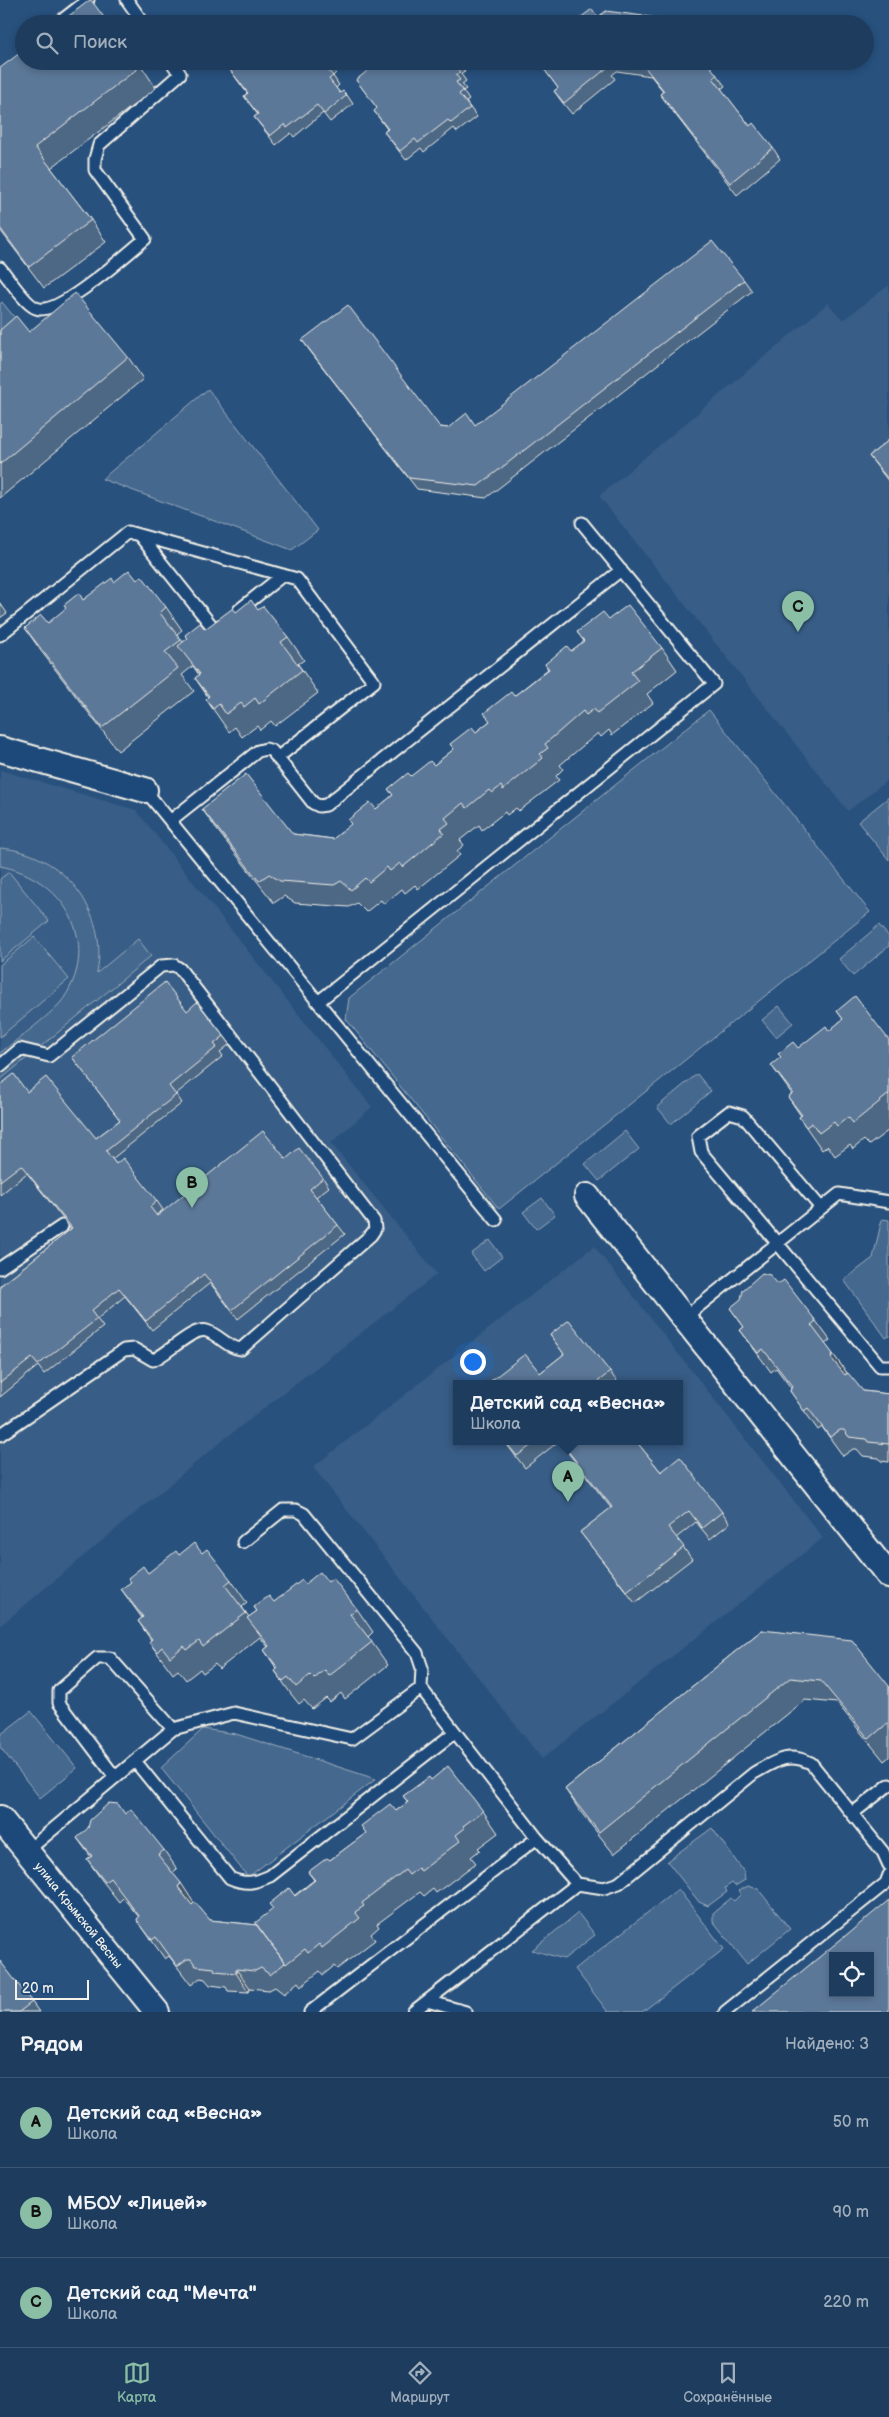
<!DOCTYPE html>
<html lang="ru">
<head>
<meta charset="utf-8">
<style>
  :root { --surface:#1e3d5e; --page:#264464; --text:#f1f3f6; --muted:#a1aebc; --line:#3c5673; --accent:#8abfa5 }
  body { margin:0; font-family:"Balsamiq Sans",sans-serif; background:var(--page); color:var(--text) }
  .controls { position:absolute; right:15px; bottom:15px; display:grid; overflow:hidden; border-radius:0px; box-shadow:0 2px 8px #0003 }
  .controls button { width:45px; height:45px; display:grid; place-items:center; padding:0; border:0; border-bottom:1px solid var(--line); background:var(--surface); color:var(--text); font:25px sans-serif }
  .scale { position:absolute; left:15px; bottom:12px; width:74px; box-sizing:border-box; padding-left:5px; border:2px solid #f4f1e8; border-top:0; font-size:14px; line-height:18px; white-space:nowrap; color:#f4f1e8; -webkit-text-stroke:4px #1f4a7a; paint-order:stroke }
  .you { position:absolute; left:472px; top:1361px; width:18px; height:18px; margin:-12px; border:4px solid #fff; border-radius:50%; background:#1a73e8; box-shadow:0 0 0 8px #1a73e833 }
  .badge { display:grid; place-items:center; width:32px; height:32px; border-radius:50%; background:var(--accent); color:#111; font-size:16px; font-weight:700 }
  .pin { position:absolute; translate:-50% -41px; filter:drop-shadow(0 1px 2px #0008) }
  .pin::after { content:''; position:absolute; top:26px; width:18px; height:15px; background:inherit; clip-path:polygon(0 0,100% 0,50% 100%) }
  .popup { position:absolute; left:453px; top:1380px; width:230px; height:65px; box-sizing:border-box; display:grid; place-content:center; border-radius:0px; background:var(--surface); filter:drop-shadow(0 1px 4px #0005); font-size:16px; white-space:nowrap; color:var(--muted) }
  .popup b { font-size:19px; color:var(--text) }
  .popup::after { content:''; position:absolute; left:50%; top:100%; margin-left:-10px; border:10px solid transparent; border-top-color:var(--surface) }
  .list { margin:0; padding:0; list-style:none }
  h2 { display:flex; justify-content:space-between; align-items:center; height:65px; margin:0; padding:0 20px; font-size:21px }
  h2 small { font-size:16px; font-weight:400; color:var(--muted) }
  .list li { display:grid; grid-template-columns:32px 1fr auto; gap:15px; align-items:center; box-sizing:border-box; height:90px; padding:0 20px; border-top:1px solid var(--line) }
  .list b { display:block; font-size:19px; white-space:nowrap }
  .list p { margin:0; font-size:16px; white-space:nowrap; color:var(--muted) }
  .list em { font-size:16px; font-style:normal; color:var(--muted) }
  .icon { flex:none; width:28px; height:28px; fill:none; stroke:currentColor; stroke-width:2; stroke-linecap:round; stroke-linejoin:round }
  .map { position:relative; flex:none; width:889px; height:2012px; overflow:hidden }
  .search { position:absolute; background:var(--surface); box-shadow:0 2px 8px #0003; left:15px; right:15px; top:15px; height:55px; display:flex; align-items:center; gap:12px; box-sizing:border-box; padding:0 18px; border-radius:28px; color:var(--muted); font-size:19px }
  .sheet { height:335px; background:var(--surface) }
  nav { display:flex; justify-content:space-around; align-items:center; box-sizing:border-box; height:70px; border-top:1px solid var(--line); background:var(--surface); font-size:14px; color:var(--muted) }
  nav a { display:grid; justify-items:center; gap:2px }
  nav .on { color:var(--accent) }
  .map>svg:first-child { display:block }
</style>
</head>
<body>
<div class="map">
<svg width="889" height="2012" viewBox="0 0 889 2012">
  <rect width="100%" height="100%" fill="#28517e"/>
  <filter id="ink" filterUnits="userSpaceOnUse"><feTurbulence type="fractalNoise" baseFrequency=".02" numOctaves="2"/><feDisplacementMap in="SourceGraphic" scale="10" xChannelSelector="R" yChannelSelector="G"/><feConvolveMatrix kernelMatrix="1 2 1 2 8 2 1 2 1" color-interpolation-filters="sRGB"/></filter>
  <g filter="url(#ink)">
    <path fill="#375d86" fill-rule="evenodd" d="M889 285V779L848 811 599 496 828 303 843 320Z
      M0 770 136 810 372 1107 331 1143 437 1274 222 1441 0 1626Z
      M594 1246 823 1538 542 1759 313 1467ZM457 1383H679V1441H457Z"/>
    <path fill="#45688e" stroke="#9cacbb" d="M2 302 19 323 0 336V304Z
      M208 389 318 530 292 550 102 479Z
      M709 710 870 912 499 1209 346 1019 349 998Z
      M889 797V860L858 822Z
      M0 848C63 852 109 911 97 973L138 939 151 956 0 1080V1053C15 1041 55 1012 64 998 102 941 62 877 0 866Z
      M9 872 49 921 0 961V879Z
      M879 925 889 937V946L853 976 839 959Z
      M34 937 69 979 0 1037V965Z
      M779 1006 793 1023 776 1037 762 1020Z
      M697 1074 711 1091 671 1124 657 1107Z
      M625 1131 639 1149 599 1181 585 1164Z
      M542 1198 555 1215 536 1229 523 1212Z
      M882 1219 889 1220V1336L886 1338 844 1280 873 1258Z
      M490 1240 502 1257 484 1271 471 1254Z
      M31 1711 77 1768 40 1798 0 1747V1735Z
      M203 1729 236 1734 376 1779 248 1877 161 1768Z
      M712 1828 744 1872 745 1880 735 1886 732 1883 725 1888 727 1892 708 1906 699 1902 667 1861Z
      M748 1886 758 1889 790 1929 747 1964 713 1921V1913L731 1898 734 1901 741 1894 738 1891Z
      M678 1889 724 1949 642 2012H608L575 1969Z
      M578 1913 595 1935 564 1959 532 1950Z"/>
    <g fill="none" stroke-linecap="round" stroke-linejoin="round">
      <defs>
        <path id="lane" d="M127 0 144 24
          M57 24 88 0
          M0 268C8 277 25 304 36 308 57 318 128 253 145 239L95 170V159L99 145 180 74 171 61
          M140 536 215 630 221 625
          M239 610 283 575
          M0 635 128 532 297 579 374 682 277 758
          M145 790 496 1220
          M170 821 258 751 266 749 272 751 313 803 319 806 326 805 621 570
          M318 1002 714 684 582 523
          M0 1066 20 1049 49 1056 161 966 174 965 180 969 374 1221 375 1229 371 1235 241 1349C228 1348 219 1335 207 1331 193 1326 167 1355 153 1360L134 1349 124 1350 0 1435
          M821 1208 743 1116 729 1112 698 1136 701 1152 880 1366H889
          M0 1268 62 1226
          M684 1318 839 1194 889 1202
          M243 1542 283 1510H296L304 1514 417 1653 422 1668 421 1688
          M135 1761 230 1878C246 1885 254 1883 270 1876L455 1732
          M115 1777 59 1703V1691L97 1658H110L173 1729
          M853 1813 889 1785
          M27 1851 173 1729 234 1713 352 1739 421 1688 537 1838 577 1884 604 1888 619 1883 754 1773C776 1761 787 1752 811 1763L883 1852 889 1865
          M427 2001 466 2012
          M310 2012 537 1838
          M413 2012 577 1884
          M725 2012 886 1883 889 1875"/>
        <g id="street">
          <path d="M0 749 145 790"/>
          <path d="M587 1196 889 1576"/>
          <path id="s1" d="M0 1818 157 2012"/>
        </g>
      </defs>
      <use href="#lane" stroke="#f4f1e8" stroke-width="15"/>
      <use href="#street" stroke="#f4f1e8" stroke-width="28"/>
      <use href="#lane" stroke="#1f4a7a" stroke-width="11"/>
      <use href="#street" stroke="#1f4a7a" stroke-width="24"/>
    </g>
    <path fill="#4e6784" stroke="#f4f1e8" d="M138 61 156 88 51 168 91 220 106 242 44 288 0 230V68Z
      M233 61H333L336 65 333 68 336 73 333 76 339 85 336 88 340 93 347 95 353 104 330 122 323 113 294 137 291 133 276 145 254 117 258 115 244 96 247 93 227 66Z
      M457 61 465 72 461 74 466 81 462 84 466 89 463 91 469 100 466 102 477 117 457 132 454 128 424 152 421 148 406 160 384 132 387 129 374 111 377 108 356 80 379 68Z
      M538 61H706L725 86 721 89 750 126 773 148 780 159 737 195 668 105 660 94 663 91 651 76 617 71 612 75 615 79 572 114 562 102 554 91 558 88Z
      M744 280 752 291 486 498 417 489 310 351 302 340 440 427 448 428 475 425Z
      M0 330 29 332 128 357 143 379 0 498Z
      M889 440V482L869 456Z
      M137 580 166 607 182 630 177 634 183 642 236 612 258 610 288 637 304 660 298 664 318 693 275 726 271 721 260 730 257 726 242 737 235 727 229 732 222 722 206 699 208 697 195 678 199 675 193 666 182 675 194 691 118 751 41 651 25 628 48 623 83 600 115 582Z
      M0 603 7 613 0 618Z
      M609 619 662 648 677 670 647 694 653 703 612 735 609 730 601 737 598 733 560 765 563 769 556 776 559 780 519 811 516 808 507 815 505 812 482 830 479 825 460 840 464 845 457 851 460 855 418 889 415 885 405 893 402 889 384 904 381 900 366 912 357 903 349 907 295 903 284 896 274 903 217 830 202 809 293 834 333 839 376 809 393 795 388 789 434 765 454 749 450 744 476 732 490 721 514 696 548 669 545 664 571 651 584 641 577 632Z
      M187 1011 224 1036 230 1044 220 1052 223 1056 176 1094 182 1103 112 1159 116 1164 157 1201 163 1210 156 1215 157 1216 286 1159 323 1178 329 1187 316 1197 345 1234 238 1319 210 1283 152 1330 125 1296 97 1319 103 1327 44 1374 38 1366 0 1397V1286L71 1229 27 1173 0 1195V1085L27 1092 96 1138 120 1120 72 1057Z
      M837 1011 889 1040V1130L869 1145 864 1140 853 1149 850 1145 835 1156 828 1146 822 1150 815 1140 799 1117 801 1116 788 1097 792 1094 771 1065 829 1031 843 1019Z
      M778 1284 816 1321 830 1340 825 1344 847 1373 845 1375 863 1391 889 1394V1462L881 1461 879 1458 863 1456 857 1449H853L843 1456 822 1427 818 1430 790 1391 791 1388 776 1368 771 1372 754 1349 740 1330 744 1327 730 1308Z
      M550 1335 610 1372 618 1383H488L540 1373 564 1354Z
      M504 1441H559L525 1468Z
      M559 1441H636L661 1472 722 1512 730 1523 710 1539 696 1522 676 1538 692 1559 635 1603 580 1532 611 1508Z
      M202 1553 231 1580 247 1603 242 1607 249 1617 257 1611 254 1607 274 1602 305 1584 328 1582 357 1609 373 1632 368 1637 388 1665 345 1699 341 1693 330 1702 326 1698 312 1709 304 1700 299 1704 291 1694 275 1671 277 1669 264 1650 268 1647 260 1637 219 1669 215 1664 203 1673 200 1669 186 1680 178 1670 173 1674 149 1642 151 1640 138 1621 142 1618 121 1589 148 1573 179 1555Z
      M762 1630 889 1686V1757L884 1761 837 1703 805 1700 614 1854 580 1811 565 1789Z
      M431 1780 483 1811 498 1833 478 1848 480 1850 471 1857 476 1863 436 1893 433 1889 424 1896 420 1892 377 1924 379 1927 371 1934 375 1940 337 1969 334 1966 323 1975 320 1971 301 1986 298 1982 284 1994 275 1987 269 1990 250 1988 249 1992 228 1991 226 1987 210 1985 205 1979 200 1978 191 1985 169 1956 165 1959 137 1920 139 1917 123 1898 119 1902 101 1879 87 1859 91 1857 77 1838 125 1814 164 1850 177 1869 172 1873 194 1903 192 1905 210 1920 257 1925 314 1880 308 1872 330 1860 408 1802 403 1796Z
      M32 2002 39 2012H0Z"/>
    <path fill="#40546b" stroke="#f4f1e8" d="M833 1354 847 1373 844 1377 831 1358Z
      M181 1883 194 1903 191 1906 178 1887Z
      M236 1969 250 1988 249 1992 236 1973Z"/>
    <path fill="#5b7899" stroke="#f4f1e8" fill-rule="evenodd" d="M90 0H91L109 24H58Z
      M592 9 598 17 606 11 658 18 663 24H572Z
      M669 21 671 24H665Z
      M24 50V61H138L141 66 35 147 91 220 29 267 0 228V68Z
      M233 61H328L330 64 326 68 333 76 329 79 340 93 343 91 347 95 324 114 317 105 287 128 285 124 270 136 254 117 258 114 244 96 248 93 227 66Z
      M387 61H457L458 63 455 66 460 72 456 75 460 80 456 82 463 91 459 94 470 108 451 123 448 120 418 143 415 139 400 151 384 132 388 129 374 111 377 108 356 80 376 64 379 68Z
      M538 61H608L604 64 607 68 564 103 554 91 558 88Z
      M618 61H706L717 75 713 78 750 126 753 123 773 148 730 183 660 94 664 91 643 65Z
      M712 241 744 280 478 486 409 478 302 340 348 305 440 427 448 428 467 413 475 425Z
      M75 293 128 357 0 464V330L16 316 29 332Z
      M889 440V480L869 456Z
      M129 570 137 580 142 576 166 607 160 613 181 640 165 652 178 668 102 728 25 628 41 615 48 623 66 608 64 605 79 593 83 600 112 578 114 582Z
      M251 600 258 610 263 606 288 637 281 642 302 670 259 704 255 698 244 707 241 703 226 714 219 704 213 709 206 699 209 696 195 678 200 674 178 646 188 638 185 635 200 623 205 629 233 608 236 612Z
      M628 605 662 648 631 672 638 681 597 713 594 709 586 715 583 711 545 744 548 748 540 754 543 758 503 790 501 786 492 793 489 790 467 808 463 803 445 818 449 823 441 829 444 833 403 867 400 863 390 871 387 867 369 882 365 878 351 890 341 881 334 885 280 881 269 874 259 881 202 809 246 774 293 834 333 839 351 824 348 820 370 802 376 809 393 795 388 789 408 773 411 776 430 761 434 765 454 749 450 744 472 727 476 732 490 721 484 713 511 692 514 696 549 669 545 664 567 646 571 651 584 641 577 632 603 612 609 619Z
      M165 982 187 1011 197 1002 224 1036 214 1044 217 1047 169 1086 176 1095 106 1151 116 1164 123 1158 157 1201 150 1207 157 1216 263 1131 286 1159 299 1148 323 1178 310 1189 338 1225 232 1310 204 1274 146 1321 119 1288 91 1311 97 1319 38 1365 32 1358 0 1383V1286L72 1228 21 1165 0 1181V1085L14 1074 27 1092 46 1077 96 1138 120 1120 72 1057Z
      M855 996 889 1040V1094L853 1123 848 1117 837 1126 834 1122 819 1133 812 1123 806 1127 799 1117 802 1115 788 1097 793 1093 771 1065 781 1057 778 1054 793 1042 798 1048 826 1026 829 1031 843 1019 837 1011Z
      M762 1273 770 1275 778 1284 784 1280 816 1321 811 1325 833 1354 831 1358 845 1375 848 1373 863 1391 889 1394V1444L868 1442 866 1439 849 1437 844 1430H840L830 1437 808 1408 804 1411 790 1391 792 1386 763 1349 758 1353 740 1330 744 1327 730 1308 741 1299 743 1290Z
      M569 1320 610 1372 596 1383H488L525 1354 540 1373 564 1354 550 1335Z
      M505 1441H537L517 1456Z
      M560 1441H636L661 1472 680 1457 722 1512 702 1528 689 1511 668 1527 684 1547 627 1592 580 1532 612 1507Z
      M194 1543 202 1553 207 1549 231 1580 225 1585 246 1613 203 1647 199 1641 187 1650 184 1646 170 1657 162 1647 157 1652 149 1642 152 1639 138 1621 143 1617 121 1589 131 1582 128 1578 143 1566 148 1573 176 1551 179 1555Z
      M320 1572 328 1582 333 1578 357 1609 350 1614 372 1642 329 1676 325 1670 314 1679 310 1675 296 1687 288 1677 283 1681 275 1671 278 1668 264 1650 269 1646 247 1618 257 1611 254 1607 269 1596 274 1602 302 1580 305 1584Z
      M762 1630 852 1640 889 1686V1722L869 1739 821 1681 790 1678 599 1832 565 1789Z
      M448 1766 483 1811 463 1826 465 1828 456 1835 460 1841 421 1871 418 1868 409 1875 405 1870 362 1903 364 1906 355 1912 360 1918 322 1948 319 1944 308 1953 305 1949 286 1964 255 1923 273 1909 269 1904 289 1888 295 1896 315 1880 308 1872 327 1858 330 1860 366 1833 361 1826 390 1804 396 1811 408 1802 403 1796 429 1777 431 1780Z
      M109 1803 118 1804 125 1814 131 1809 164 1850 158 1855 181 1883 178 1887 192 1905 195 1902 210 1920 257 1925 285 1963 270 1975 261 1968 255 1971 236 1969V1973L215 1971 214 1968 196 1966 191 1959H187L177 1966 156 1937 152 1940 137 1920 139 1916 110 1878 105 1882 87 1859 92 1856 77 1838 88 1828 90 1820Z
      M889 1900V2012H752ZM833 1956H870V1993H833Z
      M0 1961 32 2002 19 2012H0Z"/>
  </g>
  <g text-anchor="middle" dominant-baseline="central" stroke-width="4" stroke-linejoin="round" paint-order="stroke">
    <g font-size="12" fill="#f4f1e8" stroke="#1f4a7a">
      <text stroke="none"><textPath href="#s1" startOffset="125">улица Крымской Весны</textPath></text>
    </g>
  </g>
</svg>
<div class="controls">
<button><svg class="icon" aria-label="locate" viewBox="0 0 24 24"><circle cx="12" cy="12" r="6"/><path d="M12 2v4M12 18v4M2 12h4M18 12h4"/></svg></button>
</div>
<div class="scale">20 m</div>
<div class="you"></div>
<div class="pin badge" style="left:568px;top:1502px">A</div>
<div class="popup"><b>Детский сад «Весна»</b>Школа</div>
<div class="pin badge" style="left:192px;top:1208px">B</div>
<div class="pin badge" style="left:798px;top:632px">C</div>
<div class="search"><svg class="icon" aria-label="search" viewBox="0 0 24 24"><circle cx="10" cy="10" r="6"/><path d="M15 15l6 6"/></svg>Поиск</div>
</div>
<section class="sheet">
<h2>Рядом<small>Найдено: 3</small></h2>
<ul class="list">
<li><span class="badge">A</span><div><b>Детский сад «Весна»</b><p>Школа</p></div><em>50 m</em></li>
<li><span class="badge">B</span><div><b>МБОУ «Лицей»</b><p>Школа</p></div><em>90 m</em></li>
<li><span class="badge">C</span><div><b>Детский сад &quot;Мечта&quot;</b><p>Школа</p></div><em>220 m</em></li>
</ul>
</section>
<nav>
<a class="on"><svg class="icon" aria-label="map" viewBox="0 0 24 24"><path d="M3 6l6-2 6 2 6-2v14l-6 2-6-2-6 2zM9 4v14M15 6v14"/></svg>Карта</a>
<a><svg class="icon" aria-label="directions" viewBox="0 0 24 24"><path d="M12 3l9 9-9 9-9-9zM9 14v-3h6M13 9l2 2-2 2"/></svg>Маршрут</a>
<a><svg class="icon" aria-label="saved" viewBox="0 0 24 24"><path d="M7 4h10v16l-5-4-5 4z"/></svg>Сохранённые</a>
</nav>
</body>
</html>
